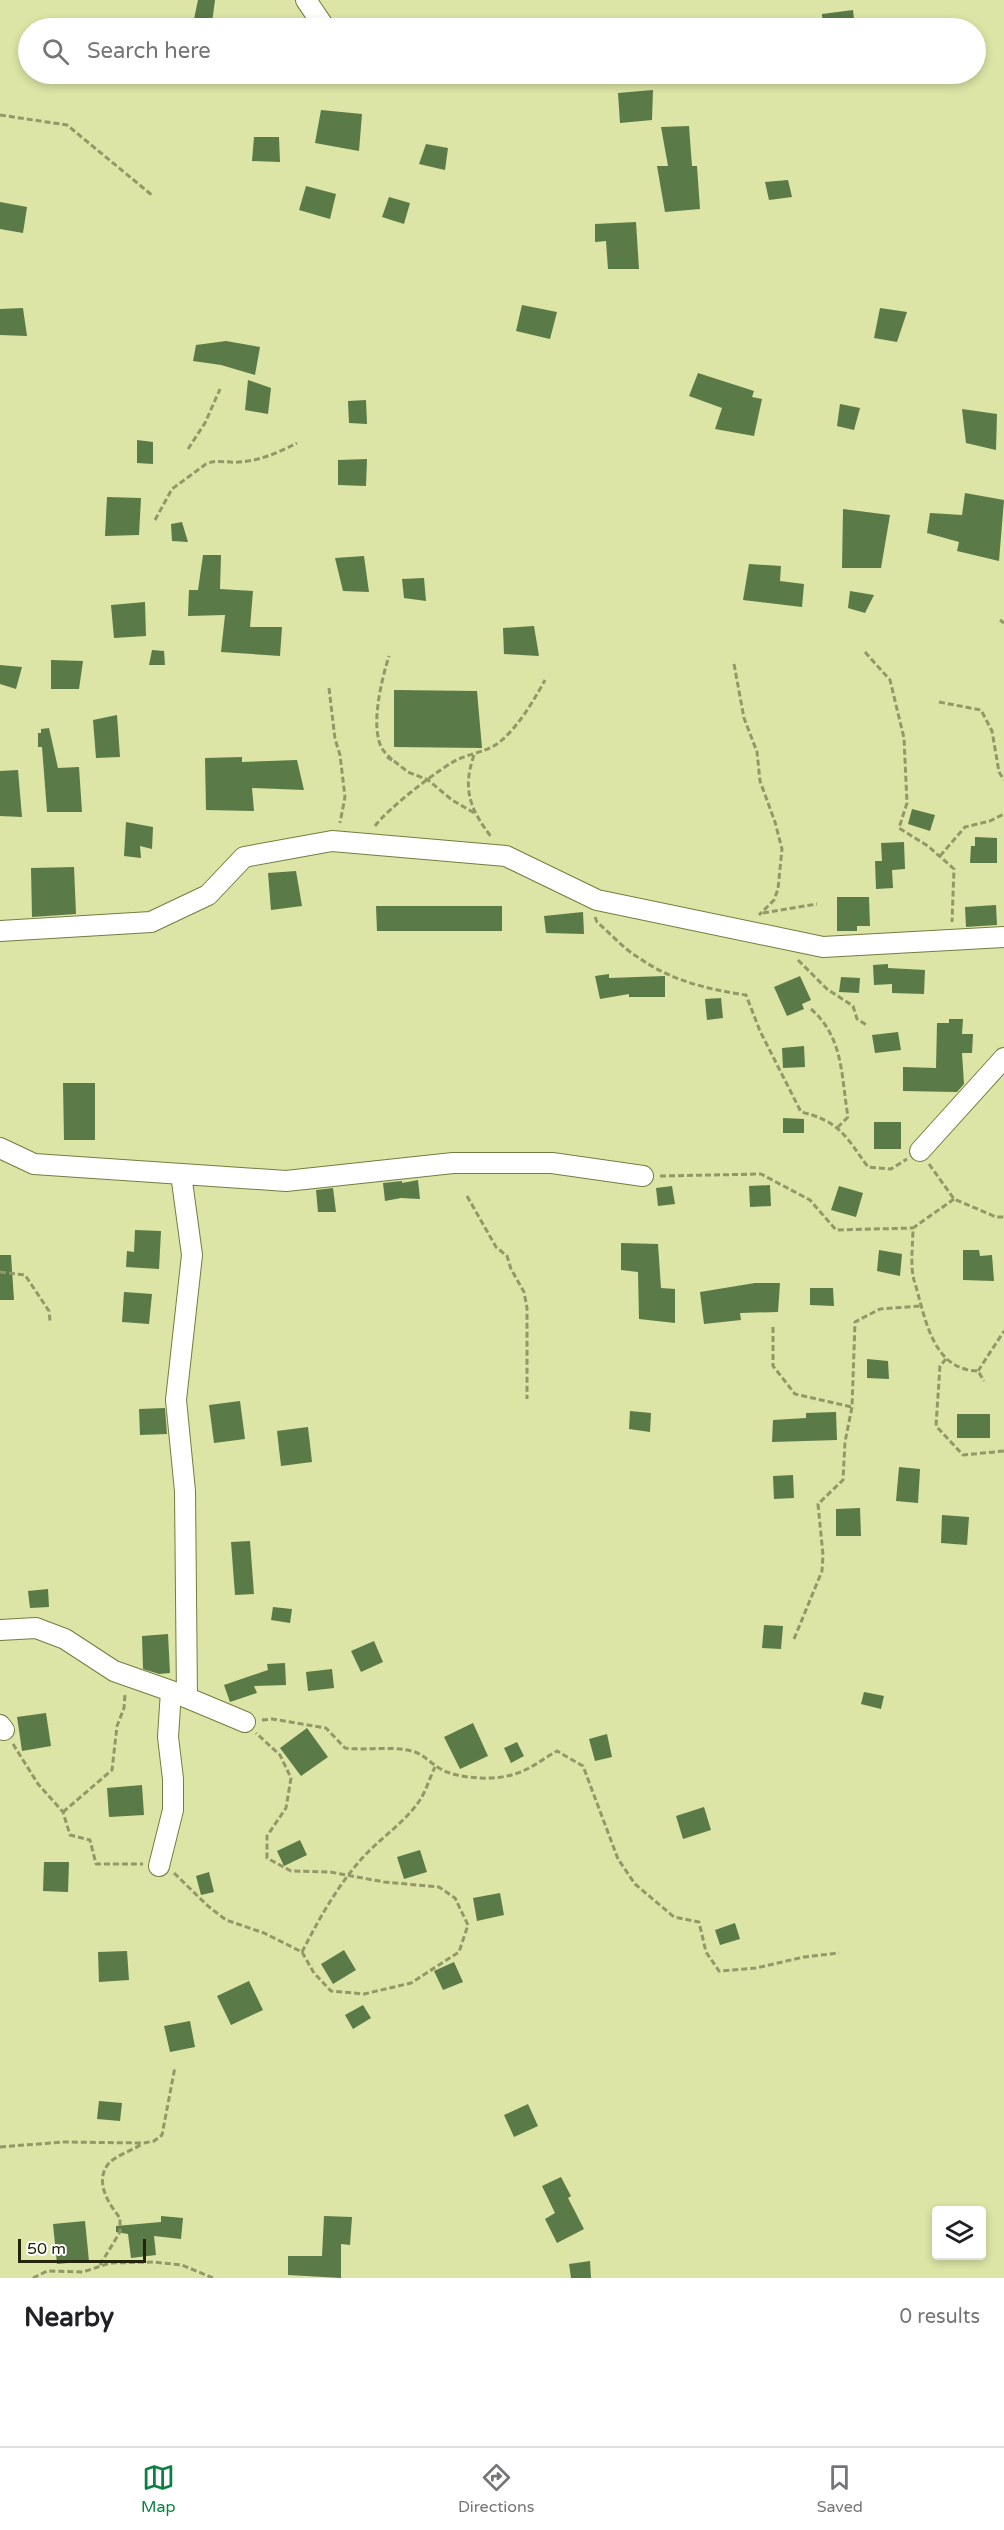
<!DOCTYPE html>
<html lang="en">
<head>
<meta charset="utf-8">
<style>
  :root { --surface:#fff; --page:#f2f2f2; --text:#202124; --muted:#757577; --line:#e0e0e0; --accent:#0b8043 }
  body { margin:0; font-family:"Varela Round",sans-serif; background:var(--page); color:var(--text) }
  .controls { position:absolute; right:18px; bottom:18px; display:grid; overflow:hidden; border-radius:6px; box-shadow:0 3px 9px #0003 }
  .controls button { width:54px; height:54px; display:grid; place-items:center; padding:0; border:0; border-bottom:2px solid var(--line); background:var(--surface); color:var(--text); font:30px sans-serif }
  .scale { position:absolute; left:18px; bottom:15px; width:128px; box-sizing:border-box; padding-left:6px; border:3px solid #23260d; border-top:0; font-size:16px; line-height:21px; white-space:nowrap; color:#23260d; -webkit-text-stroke:4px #fff; paint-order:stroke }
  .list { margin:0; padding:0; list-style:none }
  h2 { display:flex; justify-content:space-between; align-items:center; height:78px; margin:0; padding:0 24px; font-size:26px }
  h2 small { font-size:20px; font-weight:400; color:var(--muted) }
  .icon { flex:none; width:33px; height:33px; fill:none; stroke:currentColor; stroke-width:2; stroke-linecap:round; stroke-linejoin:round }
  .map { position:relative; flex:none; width:1004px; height:2278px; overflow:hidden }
  .search { position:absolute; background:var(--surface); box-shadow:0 3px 9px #0003; left:18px; right:18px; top:18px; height:66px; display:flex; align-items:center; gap:15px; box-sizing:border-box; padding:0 21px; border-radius:33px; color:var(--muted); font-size:22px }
  .sheet { height:168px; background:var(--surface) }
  nav { display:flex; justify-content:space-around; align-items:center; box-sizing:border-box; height:84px; border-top:2px solid var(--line); background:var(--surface); font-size:16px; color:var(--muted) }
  nav a { display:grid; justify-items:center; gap:3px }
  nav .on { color:var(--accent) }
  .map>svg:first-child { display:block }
</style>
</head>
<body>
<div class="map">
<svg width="1004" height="2278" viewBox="0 0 1004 2278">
  <rect width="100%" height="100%" fill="#dce5a5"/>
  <path fill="#5a7a47" d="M198 0H215L212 23 194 19Z
    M853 10 855 28H823L822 14Z
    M653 90 652 120 620 123 618 93Z
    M321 110 362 114 359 151 315 143Z
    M689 126 692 166H697L700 209 665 212 657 166H668L661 127Z
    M254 137H279L280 162 252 161Z
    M426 144 448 148 445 170 419 164Z
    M788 180 792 197 769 200 765 182Z
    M306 186 336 194 330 219 299 210Z
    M389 197 410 203 404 224 382 217Z
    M0 202 27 207 23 233 0 229Z
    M636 222 639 269H608L606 241 595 242V224Z
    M522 305 557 312 550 339 516 331Z
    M23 308 27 336 0 335V309Z
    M880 308 907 312 897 342 874 338Z
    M226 341 260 347 255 375 221 365 193 361 196 345Z
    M698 373 754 391 752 397 762 399 754 436 715 429 722 408 689 396Z
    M248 380 271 388 268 414 245 410Z
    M366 400 367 424 349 423 348 401Z
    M840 404 860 408 854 430 837 426Z
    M962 409 997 414 996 450 966 443Z
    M137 440 153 442V464L137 463Z
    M367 459 366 486 338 485V460Z
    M965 493 1004 500 999 561 957 551 959 542 927 533 930 513 962 515Z
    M107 497 141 498 139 535 105 536Z
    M843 509 890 515 881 568H842Z
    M182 522 188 542 172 541 171 524Z
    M203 555H221L220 589 253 591 250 627H282L280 656 221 652 225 615 188 616 189 590H198Z
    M364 556 369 592 343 591 335 558Z
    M749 564 781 566 780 581 804 584 802 607 743 600Z
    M424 578 426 601 404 598 402 579Z
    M850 591 874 595 865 613 848 608Z
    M145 602 146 636 114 638 111 605Z
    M534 626 539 656 504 654 503 628Z
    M152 650 164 651 165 665H149Z
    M51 660 83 661 79 689H51Z
    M0 665 22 667 16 689 0 684Z
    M394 690 477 691 482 748 394 747Z
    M117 715 120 757 96 758 93 720Z
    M49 728 58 768 79 767 82 812H47L42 747H38V733H41V729Z
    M242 757V762L297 760 304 790 252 788 254 811 206 810 205 758Z
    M18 770 22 817 0 816V771Z
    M912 809 935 815 930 831 908 824Z
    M126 822 153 827 152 849 140 846 141 858 124 856Z
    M975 837 997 838V863H970L971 846H975Z
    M904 842 905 869 892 870 893 888 876 889 875 861H882L881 843Z
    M74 867 76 914 32 917 31 868Z
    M296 871 302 906 271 910 268 873Z
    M837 897H869L870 926H857V931H837Z
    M996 905 997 925 966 927 965 907Z
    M376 906H502V931H377Z
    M583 912 584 934 546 933 544 916Z
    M888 964V968L925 970 924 994 892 993V984L874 985 873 965Z
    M609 974V978L665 976V997H629V994L600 999 595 976Z
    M800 976 811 1000 802 1004 804 1009 787 1016 774 987Z
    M841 977 860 978 859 993 839 992Z
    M721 998 723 1018 707 1020 705 999Z
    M949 1019H963L962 1034H973L972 1053H962L964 1084 957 1092 903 1091V1067L936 1068 937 1023H949Z
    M898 1032 901 1050 875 1053 872 1035Z
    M804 1046 805 1067 783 1068 782 1048Z
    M63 1083H95V1140H64Z
    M783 1118 804 1119V1133H783Z
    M874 1122H901V1149H874Z
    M418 1180 420 1199 401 1198 385 1201 383 1183 402 1181V1183Z
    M770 1185 771 1206 750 1207 749 1186Z
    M672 1186 675 1204 658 1206 656 1188Z
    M839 1186 863 1193 856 1217 831 1210Z
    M333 1188 336 1212H318L316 1190Z
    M135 1230 161 1231 159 1269 126 1267 127 1251 134 1252Z
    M621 1243 658 1244 661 1288 675 1289V1323L639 1319 638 1272 621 1270Z
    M879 1250 902 1254 900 1276 877 1271Z
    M963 1250H979L980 1256 992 1255 994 1281 963 1280Z
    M0 1255H11L14 1300H0Z
    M755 1283H780L778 1312 740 1313 741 1320 704 1324 700 1292Z
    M810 1288H833L834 1306 810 1305Z
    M124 1292 152 1294 149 1324 122 1322Z
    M867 1359 888 1361 889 1379 867 1378Z
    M240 1401 245 1439 214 1443 209 1405Z
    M165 1408 167 1434 140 1435 139 1409Z
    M630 1411 651 1413 650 1432 629 1429Z
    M836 1412 837 1440 772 1442 773 1420 806 1418V1413Z
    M957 1414H990V1438H957Z
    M308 1427 312 1462 281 1466 277 1431Z
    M899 1467 920 1469 918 1503 896 1501Z
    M793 1475 794 1498 774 1499 773 1476Z
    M860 1508 861 1536H836V1509Z
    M942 1515 969 1517 967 1545 941 1543Z
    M250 1541 254 1594 235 1595 231 1542Z
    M48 1589 49 1607 30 1608 28 1591Z
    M273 1607 292 1609 290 1623 271 1620Z
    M764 1625 783 1626 781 1649 762 1648Z
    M168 1634 170 1673 159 1674 143 1669 142 1636Z
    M374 1641 383 1662 361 1672 351 1651Z
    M285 1663 286 1685 254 1686 257 1693 230 1702 224 1685 268 1670 267 1664Z
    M332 1669 334 1688 308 1691 306 1672Z
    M864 1692 884 1696 881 1709 861 1704Z
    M46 1713 51 1746 22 1751 17 1717Z
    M473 1723 488 1756 460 1769 444 1737Z
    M307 1728 328 1757 301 1776 280 1748Z
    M607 1734 612 1757 595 1761 589 1739Z
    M517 1742 524 1756 511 1763 504 1748Z
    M142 1785 144 1815 109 1817 107 1788Z
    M704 1807 711 1830 683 1839 676 1816Z
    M300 1840 307 1855 284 1866 277 1851Z
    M420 1850 427 1872 404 1879 397 1857Z
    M44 1862H69L68 1892 43 1891Z
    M209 1872 214 1892 201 1895 196 1876Z
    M500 1893 504 1915 477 1921 473 1898Z
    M735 1923 740 1939 720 1945 715 1930Z
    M344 1950 356 1970 333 1984 321 1964Z
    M127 1951 129 1980 99 1982 98 1952Z
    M454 1962 463 1982 443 1990 434 1971Z
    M249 1981 263 2010 231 2025 217 1996Z
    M363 2005 371 2018 353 2029 345 2015Z
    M190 2021 195 2047 170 2052 164 2026Z
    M99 2101 122 2103 120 2121 97 2119Z
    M528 2104 538 2126 514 2137 504 2115Z
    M561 2177 571 2196 568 2198 584 2229 557 2243 545 2219 555 2213 542 2186Z
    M161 2216 183 2218 181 2239 154 2236 156 2255 131 2258 128 2234 116 2232V2226L161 2222Z
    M324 2216 352 2217 350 2245 341 2244V2278L288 2275V2256H322Z
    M85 2221 89 2261 57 2264 53 2224Z
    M590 2261 591 2278H571L569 2264Z"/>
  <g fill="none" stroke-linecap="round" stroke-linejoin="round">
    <defs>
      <path id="minor" d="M306 0 325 28
        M0 931 151 922 208 895 244 857 332 841 506 856 597 900 823 947 1004 937
        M0 1148 34 1164 286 1181 453 1163H552L643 1176
        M920 1151 1004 1058
        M181 1174 192 1255 176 1400 185 1491 187 1698
        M0 1630 36 1628 65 1639 114 1671 171 1691 245 1722
        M0 1725 4 1730
        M159 1866 173 1810V1779L168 1737 171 1691"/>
    </defs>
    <use href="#minor" stroke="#757c40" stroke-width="22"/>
    <path stroke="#929868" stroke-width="3" stroke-dasharray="6 3" stroke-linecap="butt" d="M0 115 67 125 153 196
      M188 449 205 423 220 389
      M155 520 172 489 206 464C216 459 227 463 239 462 259 461 280 452 297 443
      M1000 620 1004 623
      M865 652 890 680 904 738 907 803 899 828 928 846 954 869 952 922
      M734 664 744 718 757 752 760 781 775 822 782 849 778 889 774 900 759 915
      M329 688 335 739 340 755 345 797 340 823
      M939 702 981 710 992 731 999 772 1004 780
      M474 755C462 790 470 809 492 838
      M387 757 393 761C390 757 386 754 383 750 369 729 382 678 389 656
      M394 761 408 772 428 780 452 800 476 814
      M375 826C386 810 443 765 461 758 476 752 490 751 502 740 520 724 534 700 545 680
      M940 856 965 827 990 821 1004 814
      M763 913 817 904
      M595 917 597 922C610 933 622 947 636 956 670 980 705 989 746 995L760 1031 801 1112C840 1121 846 1137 868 1167L891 1169 907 1159
      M798 960 827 989 853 1006 857 1019 868 1026
      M811 1009C844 1038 841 1076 848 1117L838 1127
      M929 1164 954 1199 996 1217H1004
      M660 1176 761 1174 810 1200 836 1230 913 1228
      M467 1196 496 1247 507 1256 511 1269 524 1292 527 1308V1399
      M954 1199 913 1228C913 1243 910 1265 914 1280 925 1315 931 1370 978 1371L984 1381
      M0 1272 25 1275 49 1311 50 1321
      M773 1327V1366L795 1394 852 1407
      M946 1359 940 1366 936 1426 963 1455 1004 1451
      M978 1371 1004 1331
      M794 1639 822 1571 823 1555 818 1504 843 1480 845 1442 852 1407 855 1322 880 1309 921 1306
      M262 1720 272 1719 326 1728 345 1748C368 1751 393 1745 415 1752 426 1756 435 1768 447 1772 469 1780 503 1781 525 1770 536 1765 546 1757 557 1751L583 1766 618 1859 635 1884 674 1917 699 1922 706 1952 719 1971 756 1968 804 1957 839 1953
      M13 1744 38 1784 63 1812 70 1835 90 1840 96 1864H143
      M63 1812 112 1770 117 1726 124 1708 125 1694
      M174 1873 208 1906 226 1920 264 1933 302 1952 314 1973 331 1991 364 1994 411 1983 459 1952 468 1925 455 1898 439 1887 384 1882 330 1872 291 1871 267 1858V1836L286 1808 291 1778 280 1755 256 1733
      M302 1952C318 1921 335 1890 358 1863 377 1840 403 1825 420 1800 426 1791 430 1777 435 1767
      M0 2147 63 2142 144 2143 154 2141 162 2135 175 2067
      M100 2265 120 2232V2218C108 2203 94 2181 109 2163 117 2155 133 2150 142 2144
      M33 2278 47 2271 83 2272 110 2263 153 2262 182 2265 213 2278"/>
    <use href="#minor" stroke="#fff" stroke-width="20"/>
  </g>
</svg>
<div class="controls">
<button><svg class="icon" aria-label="layers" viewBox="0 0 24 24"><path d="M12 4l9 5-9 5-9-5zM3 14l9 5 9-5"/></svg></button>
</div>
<div class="scale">50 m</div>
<div class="search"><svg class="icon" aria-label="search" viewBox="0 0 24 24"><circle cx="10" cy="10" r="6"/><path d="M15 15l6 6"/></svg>Search here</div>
</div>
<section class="sheet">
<h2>Nearby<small>0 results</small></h2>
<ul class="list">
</ul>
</section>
<nav>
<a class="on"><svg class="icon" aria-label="map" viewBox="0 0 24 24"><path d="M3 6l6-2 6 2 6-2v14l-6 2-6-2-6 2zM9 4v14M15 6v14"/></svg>Map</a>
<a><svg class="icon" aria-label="directions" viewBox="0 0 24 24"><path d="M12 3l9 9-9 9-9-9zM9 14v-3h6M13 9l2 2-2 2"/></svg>Directions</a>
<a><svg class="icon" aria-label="saved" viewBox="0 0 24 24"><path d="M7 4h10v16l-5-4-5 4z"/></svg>Saved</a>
</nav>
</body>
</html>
